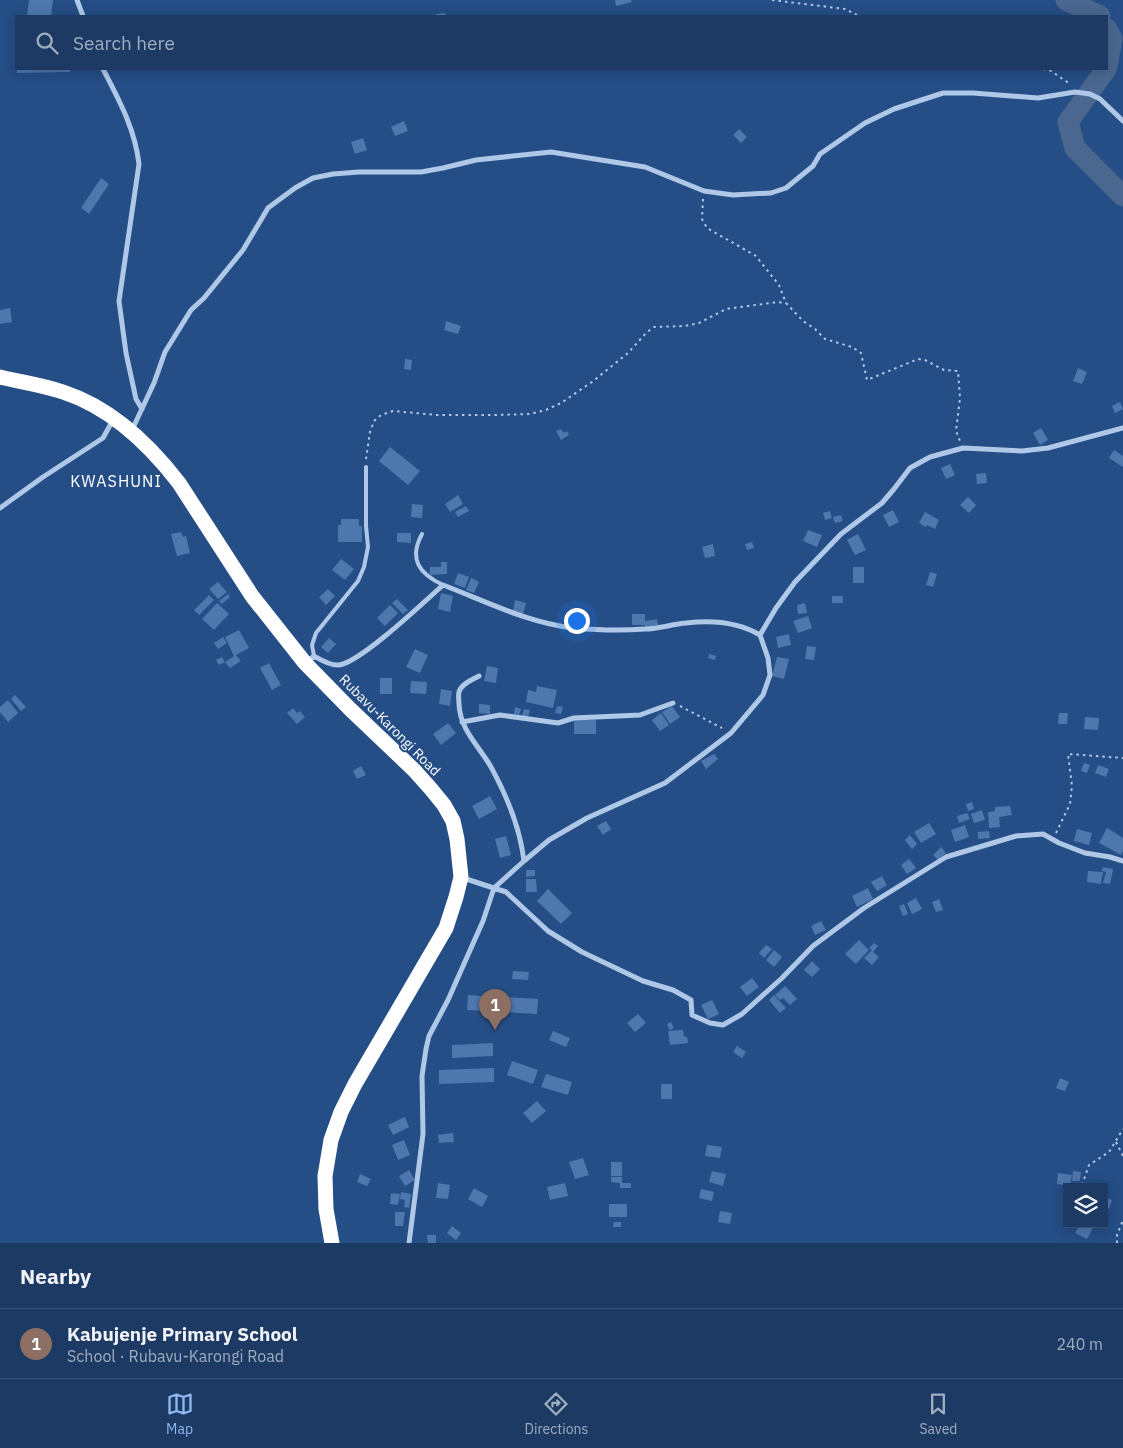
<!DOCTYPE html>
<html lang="en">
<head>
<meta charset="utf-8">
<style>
  :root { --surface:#1c3a64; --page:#29456d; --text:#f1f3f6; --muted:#a0adbf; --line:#3a5478; --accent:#90b9f0 }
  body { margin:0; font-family:"IBM Plex Sans",sans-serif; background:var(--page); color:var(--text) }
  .controls { position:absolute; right:15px; bottom:15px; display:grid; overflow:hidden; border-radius:0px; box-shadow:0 2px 12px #0003 }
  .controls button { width:45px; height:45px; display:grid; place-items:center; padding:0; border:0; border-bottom:1px solid var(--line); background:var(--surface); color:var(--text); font:25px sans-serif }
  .you { position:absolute; left:576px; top:620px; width:18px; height:18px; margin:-12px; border:4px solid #fff; border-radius:50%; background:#1a73e8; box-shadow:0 0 0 8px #1a73e833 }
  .badge { display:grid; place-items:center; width:32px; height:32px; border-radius:50%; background:var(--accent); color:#fff; font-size:16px; font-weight:700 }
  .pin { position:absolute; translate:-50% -41px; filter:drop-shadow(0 1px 2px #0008) }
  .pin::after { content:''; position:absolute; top:26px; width:18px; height:15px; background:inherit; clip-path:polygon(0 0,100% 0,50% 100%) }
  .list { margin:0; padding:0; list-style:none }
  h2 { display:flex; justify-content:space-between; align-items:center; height:65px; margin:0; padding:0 20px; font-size:21px }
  h2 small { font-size:16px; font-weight:400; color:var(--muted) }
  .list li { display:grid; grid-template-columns:32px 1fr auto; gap:15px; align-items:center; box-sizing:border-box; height:70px; padding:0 20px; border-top:1px solid var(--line) }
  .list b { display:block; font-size:19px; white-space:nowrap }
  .list p { margin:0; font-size:16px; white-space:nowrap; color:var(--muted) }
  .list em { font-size:16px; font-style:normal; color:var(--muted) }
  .icon { flex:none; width:28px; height:28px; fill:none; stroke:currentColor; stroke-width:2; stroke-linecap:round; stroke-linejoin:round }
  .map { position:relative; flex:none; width:1123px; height:1243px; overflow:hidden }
  .search { position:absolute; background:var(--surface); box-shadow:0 2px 12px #0003; left:15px; right:15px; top:15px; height:55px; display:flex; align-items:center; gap:12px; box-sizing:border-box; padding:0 18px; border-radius:0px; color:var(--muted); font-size:19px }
  .sheet { height:135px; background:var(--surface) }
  nav { display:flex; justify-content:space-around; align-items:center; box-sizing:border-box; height:70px; border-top:1px solid var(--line); background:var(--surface); font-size:14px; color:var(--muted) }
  nav a { display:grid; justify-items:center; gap:2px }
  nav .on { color:var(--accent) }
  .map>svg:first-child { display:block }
</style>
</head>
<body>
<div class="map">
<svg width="1123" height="1243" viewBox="0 0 1123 1243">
  <rect width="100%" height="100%" fill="#254e86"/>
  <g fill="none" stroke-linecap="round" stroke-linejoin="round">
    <path stroke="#4b678f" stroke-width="21" d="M1066 0 1100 16
      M1107 29 1112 39 1107 66
      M1106 69 1068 122 1075 148 1123 196"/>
  </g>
  <path fill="#4e77ad" d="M29 0H53L51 16H27Z
    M615 0H631L632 2 616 6Z
    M445 13 446 16H436V14Z
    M17 69H70V72L17 73Z
    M404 121 408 131 395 136 391 127Z
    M739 129 747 137 741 143 733 135Z
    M363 138 367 150 355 154 351 142Z
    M101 178 109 184 89 214 81 208Z
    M10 308 12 322 0 324V310Z
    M446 321 461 326 458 334 444 330Z
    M405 359 412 360 411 370 404 369Z
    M1078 368 1087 372 1082 384 1073 381Z
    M1120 402 1123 409 1115 413 1112 406Z
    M1041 428 1048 440 1040 445 1033 433Z
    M561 429 564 433 567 431 569 435 561 440 556 431Z
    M390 447 420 471 408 485 379 461Z
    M1114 450 1123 456V467L1109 458Z
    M950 464 955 475 946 479 941 468Z
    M986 473 987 483 977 484 976 474Z
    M458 495 463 504 450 512 445 504Z
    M968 497 976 505 969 513 960 505Z
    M412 504 423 505 422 518 411 517Z
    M466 506 469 511 458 517 455 512Z
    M893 510 899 522 889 527 883 515Z
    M830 511 832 518 825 520 823 513Z
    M925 512 939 520 935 529 927 525 926 527 919 523Z
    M841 515 843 521 835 523 833 517Z
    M341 519H359V526H362V542H338V525H341Z
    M808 530 822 535 817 547 803 541Z
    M181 532 183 537 186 536 190 553 177 556 171 534Z
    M397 533H411V543L397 542Z
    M858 534 866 550 855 555 847 540Z
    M752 542 754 548 747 550 745 544Z
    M713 544 715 556 705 558 702 547Z
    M341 559 354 569 345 580 332 570Z
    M441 562H447V574L430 575V567H441Z
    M853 567H864V583H853Z
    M930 572 937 574 933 587 926 585Z
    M458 573 469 577 465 588 454 584Z
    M471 578 479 582 474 593 466 590Z
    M218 582 227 592 218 599 209 589Z
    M328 589 335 596 326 605 319 597Z
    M441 593 453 596 450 612 438 609Z
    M228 594 230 597 222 604 219 601Z
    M209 595 214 600 199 615 194 610Z
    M832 596H843V603H832Z
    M397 599 408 610 403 614 392 603Z
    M515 600 526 603 523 614 513 611Z
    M217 603 229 614 214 630 202 619Z
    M805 603 807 613 798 614 797 605Z
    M390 605 398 613 385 626 377 618Z
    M632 614H645V621L657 619 658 625 645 627V625H632Z
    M808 616 812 628 798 633 793 621Z
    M239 630 249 648 236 655 241 661 230 668 225 662 234 656 225 637Z
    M789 634 791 645 778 648 776 637Z
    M223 637 227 643 218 649 214 643Z
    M329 638 336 644 328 653 321 647Z
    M807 646 816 647 814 660 805 659Z
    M415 649 428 655 420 673 406 667Z
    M709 654 716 656 715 660 708 658Z
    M222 657 225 662 219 665 216 660Z
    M777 657 789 659 784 679 772 676Z
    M269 663 281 685 272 690 260 668Z
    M487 666 498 668 496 683 484 681Z
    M380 678H392V694H380Z
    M411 681 427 682 426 694 410 693Z
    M537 686 557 690 553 708 526 702 528 690 536 692Z
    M441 689 452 691 450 706 439 704Z
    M15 695 26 707 21 711 11 699Z
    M8 700 18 713 8 722 0 712V707Z
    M479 704 490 705V714L479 713Z
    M557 706 563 707 561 714 555 713Z
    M672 706 680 717 670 724 662 712Z
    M515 707 521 709 519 715 514 714Z
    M293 708 297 713 300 711 305 717 297 724 287 713Z
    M524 709 530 710 528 717 522 716Z
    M661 713 669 725 660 731 652 720Z
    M1059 713H1068L1067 724H1058Z
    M1085 717 1099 718 1098 730 1084 729Z
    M574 720H596V734H574Z
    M448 723 456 733 441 745 433 734Z
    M714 754 718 759 706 769 701 761Z
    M1084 763 1090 765 1087 773 1081 771Z
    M1098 765 1109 769 1106 777 1095 773Z
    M361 766 366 775 357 779 353 771Z
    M490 796 497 809 479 819 472 806Z
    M972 802 974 809 968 811 966 804Z
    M1010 806 1012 815 999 817 1000 827 989 828 988 812 995 811V807Z
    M982 810 985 820 974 823 971 814Z
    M967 813 970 819 959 823 957 816Z
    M606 821 611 829 603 835 597 826Z
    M929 823 936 834 921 843 914 832Z
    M965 825 969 837 955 842 951 830Z
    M1107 828 1123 838V851L1121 855 1099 843Z
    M1077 829 1092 833 1089 845 1074 841Z
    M989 831 990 838 978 839V832Z
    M910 835 917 844 912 849 905 840Z
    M506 836 511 855 500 858 495 839Z
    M941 847 946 853 938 860 933 855Z
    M909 859 916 868 907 874 901 865Z
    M1103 867 1113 869 1110 884 1103 883 1106 872 1102 871Z
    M526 870H535V876L526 877Z
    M1088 871 1103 872 1101 884 1087 882Z
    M882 876 887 885 877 891 871 882Z
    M526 879H536L537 892H526Z
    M868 888 873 899 857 907 852 896Z
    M548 889 572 913 561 924 537 901Z
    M916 898 922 909 912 914 907 903Z
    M939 899 943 910 936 912 932 902Z
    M904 904 908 914 903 916 899 906Z
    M821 921 826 930 815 935 811 926Z
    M859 940 869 950 856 964 845 954Z
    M874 943 878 946 873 952 879 957 872 965 864 958 872 950 869 948Z
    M766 945 772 949 764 958 759 953Z
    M774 950 782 957 774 967 766 960Z
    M812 961 820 969 812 977 804 970Z
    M513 971 529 972 528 980 512 979Z
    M752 978 759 987 747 996 740 987Z
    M785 986 797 999 790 1005 783 998 780 1000 775 995Z
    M468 995 538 999 537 1014 467 1010Z
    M774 995 786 1008 780 1013 769 1000Z
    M712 1000 719 1014 708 1019 701 1005Z
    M638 1014 646 1023 635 1032 627 1023Z
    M671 1022 674 1028 670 1030 667 1024Z
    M683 1030 684 1037H687L688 1043 670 1045 668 1031Z
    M553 1031 570 1038 566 1047 549 1040Z
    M493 1043V1056L452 1058V1045Z
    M737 1046 746 1052 742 1058 733 1052Z
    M512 1061 538 1070 533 1084 507 1075Z
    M494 1068V1082L439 1084V1070Z
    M546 1074 572 1082 568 1095 541 1087Z
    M1060 1078 1069 1082 1065 1091 1056 1088Z
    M661 1084H672V1099H661Z
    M537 1101 546 1111 532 1123 523 1113Z
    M405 1117 409 1127 393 1135 388 1125Z
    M453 1133 454 1142 439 1143 438 1135Z
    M404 1140 410 1155 398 1160 392 1145Z
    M707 1145 722 1147 720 1158 705 1156Z
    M583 1158 589 1175 575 1179 569 1162Z
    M611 1162H622V1176H611Z
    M409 1170 415 1180 405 1186 399 1176Z
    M712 1171 726 1174 723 1186 709 1182Z
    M1073 1171 1081 1172 1080 1181H1072Z
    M1058 1173 1072 1175 1070 1186 1057 1184Z
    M360 1174 371 1179 367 1186 357 1182Z
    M611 1177H622V1183H631V1188H620V1183L611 1182Z
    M438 1183 450 1185 448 1199 436 1198Z
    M565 1183 568 1196 550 1200 547 1187Z
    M474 1188 488 1196 482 1207 468 1199Z
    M701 1189 714 1192 712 1201 699 1198Z
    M401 1192 411 1194 409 1208 404 1207 405 1200 400 1199Z
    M391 1193 400 1194 398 1205 390 1204Z
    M1104 1197 1112 1200 1109 1209 1104 1207Z
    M609 1204H627V1217H609Z
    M720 1211 732 1213 730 1224 718 1222Z
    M395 1212H405L403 1226H395Z
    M614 1222H621V1227H613Z
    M1080 1224H1095L1087 1239 1075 1233Z
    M452 1226 461 1233 456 1240 447 1233Z
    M427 1235H436V1243H428Z"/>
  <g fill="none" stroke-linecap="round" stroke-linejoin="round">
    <path stroke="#b0c8e8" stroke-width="2" stroke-dasharray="2.5 4" stroke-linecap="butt" d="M772 0 845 9 859 16
      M1043 69 1051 71 1070 84
      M703 199 702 219 707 228 756 256 779 285 786 303 803 321 815 329 825 339 852 347 861 353 867 380 918 359 925 360 944 370 958 371 960 398 956 431 960 441
      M366 459 370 432 374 421 381 415 393 411 437 415H494L530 414 546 410 561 403 592 382 628 353 646 333 654 327 685 326 699 323 726 309 778 302 786 303
      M680 706 722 728
      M1056 833 1070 804 1072 786 1068 754 1123 758
      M1116 1142 1123 1156
      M1082 1185 1089 1165 1109 1152 1123 1129
      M1117 1243V1235L1123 1220"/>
    <path stroke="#b0c8e8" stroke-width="4" d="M422 534C408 560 420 574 443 585
      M314 656 312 645 316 633 358 581 364 567 368 547 366 526V467"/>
    <path stroke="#b0c8e8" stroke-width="5" d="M77 0 83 16
      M103 69C119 100 135 129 139 164L119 301 126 353 136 399 142 409
      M132 430 154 383 165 352 191 310 204 298 243 250 268 208 295 188 313 178 333 174 359 172H421L443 168 476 160 551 152 645 167 704 191 733 195 771 193 786 188 813 166 820 154 865 123 894 109 943 93H973L1038 98 1075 92 1090 94 1100 99 1123 121
      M0 508 43 477 103 438 113 420
      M307 662 314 656C321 660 331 666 339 665 361 662 424 602 443 585 485 601 528 623 573 628 596 630 621 631 645 629 659 629 672 624 686 623 711 620 738 622 760 635
      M479 676C472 680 461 684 459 692 458 696 459 700 459 704 460 730 479 746 491 767 507 796 520 828 524 861
      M462 722 500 715 558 723 574 718 640 715 673 703
      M463 878 506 892 548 931 582 952 643 981 673 990 691 1000 692 1015 710 1023 723 1025 742 1014 782 978 813 946 864 908 946 857 1016 836 1043 834 1059 843 1085 853 1110 857 1123 861
      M409 1243 423 1134 422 1076 426 1049 429 1036 448 1000 483 921 494 888 524 861 549 840 587 818 665 783 731 733 763 695 770 675 768 658 760 635 776 608 795 582 841 534 882 503 894 489 910 468 930 457 963 448 1022 451 1048 448 1123 428"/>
    <path stroke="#fff" stroke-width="15" d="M0 377C21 382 43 385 63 392 112 408 149 444 179 483L252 596 305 663 350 709 414 770 431 789 444 805 453 821 457 839 461 877 456 897 446 928 355 1084 341 1112 331 1140 325 1176 326 1209 332 1243"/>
  </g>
  <g text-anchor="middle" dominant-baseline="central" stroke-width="4" stroke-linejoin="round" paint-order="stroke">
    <g font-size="14" fill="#fff" stroke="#254e86">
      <text transform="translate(390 725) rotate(45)">Rubavu-Karongi Road</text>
    </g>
    <g font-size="16" letter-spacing="1" fill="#fff" stroke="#254e86">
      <text x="116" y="481">KWASHUNI</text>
    </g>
  </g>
</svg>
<div class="controls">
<button><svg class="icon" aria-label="layers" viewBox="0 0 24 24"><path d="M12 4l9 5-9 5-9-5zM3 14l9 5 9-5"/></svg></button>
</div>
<div class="you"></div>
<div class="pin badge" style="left:495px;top:1030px;background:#8d6e63">1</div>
<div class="search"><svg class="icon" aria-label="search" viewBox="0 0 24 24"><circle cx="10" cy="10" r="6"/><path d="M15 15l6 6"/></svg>Search here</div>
</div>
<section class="sheet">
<h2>Nearby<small></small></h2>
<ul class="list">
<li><span class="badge" style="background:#8d6e63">1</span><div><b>Kabujenje Primary School</b><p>School · Rubavu-Karongi Road</p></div><em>240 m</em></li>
</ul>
</section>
<nav>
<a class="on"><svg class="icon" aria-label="map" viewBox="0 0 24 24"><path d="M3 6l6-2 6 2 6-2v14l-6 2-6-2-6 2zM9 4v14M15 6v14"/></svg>Map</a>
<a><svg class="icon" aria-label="directions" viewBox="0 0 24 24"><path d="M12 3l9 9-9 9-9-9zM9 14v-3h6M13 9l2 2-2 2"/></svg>Directions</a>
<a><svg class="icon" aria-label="saved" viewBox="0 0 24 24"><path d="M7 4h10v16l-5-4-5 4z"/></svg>Saved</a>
</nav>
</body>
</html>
